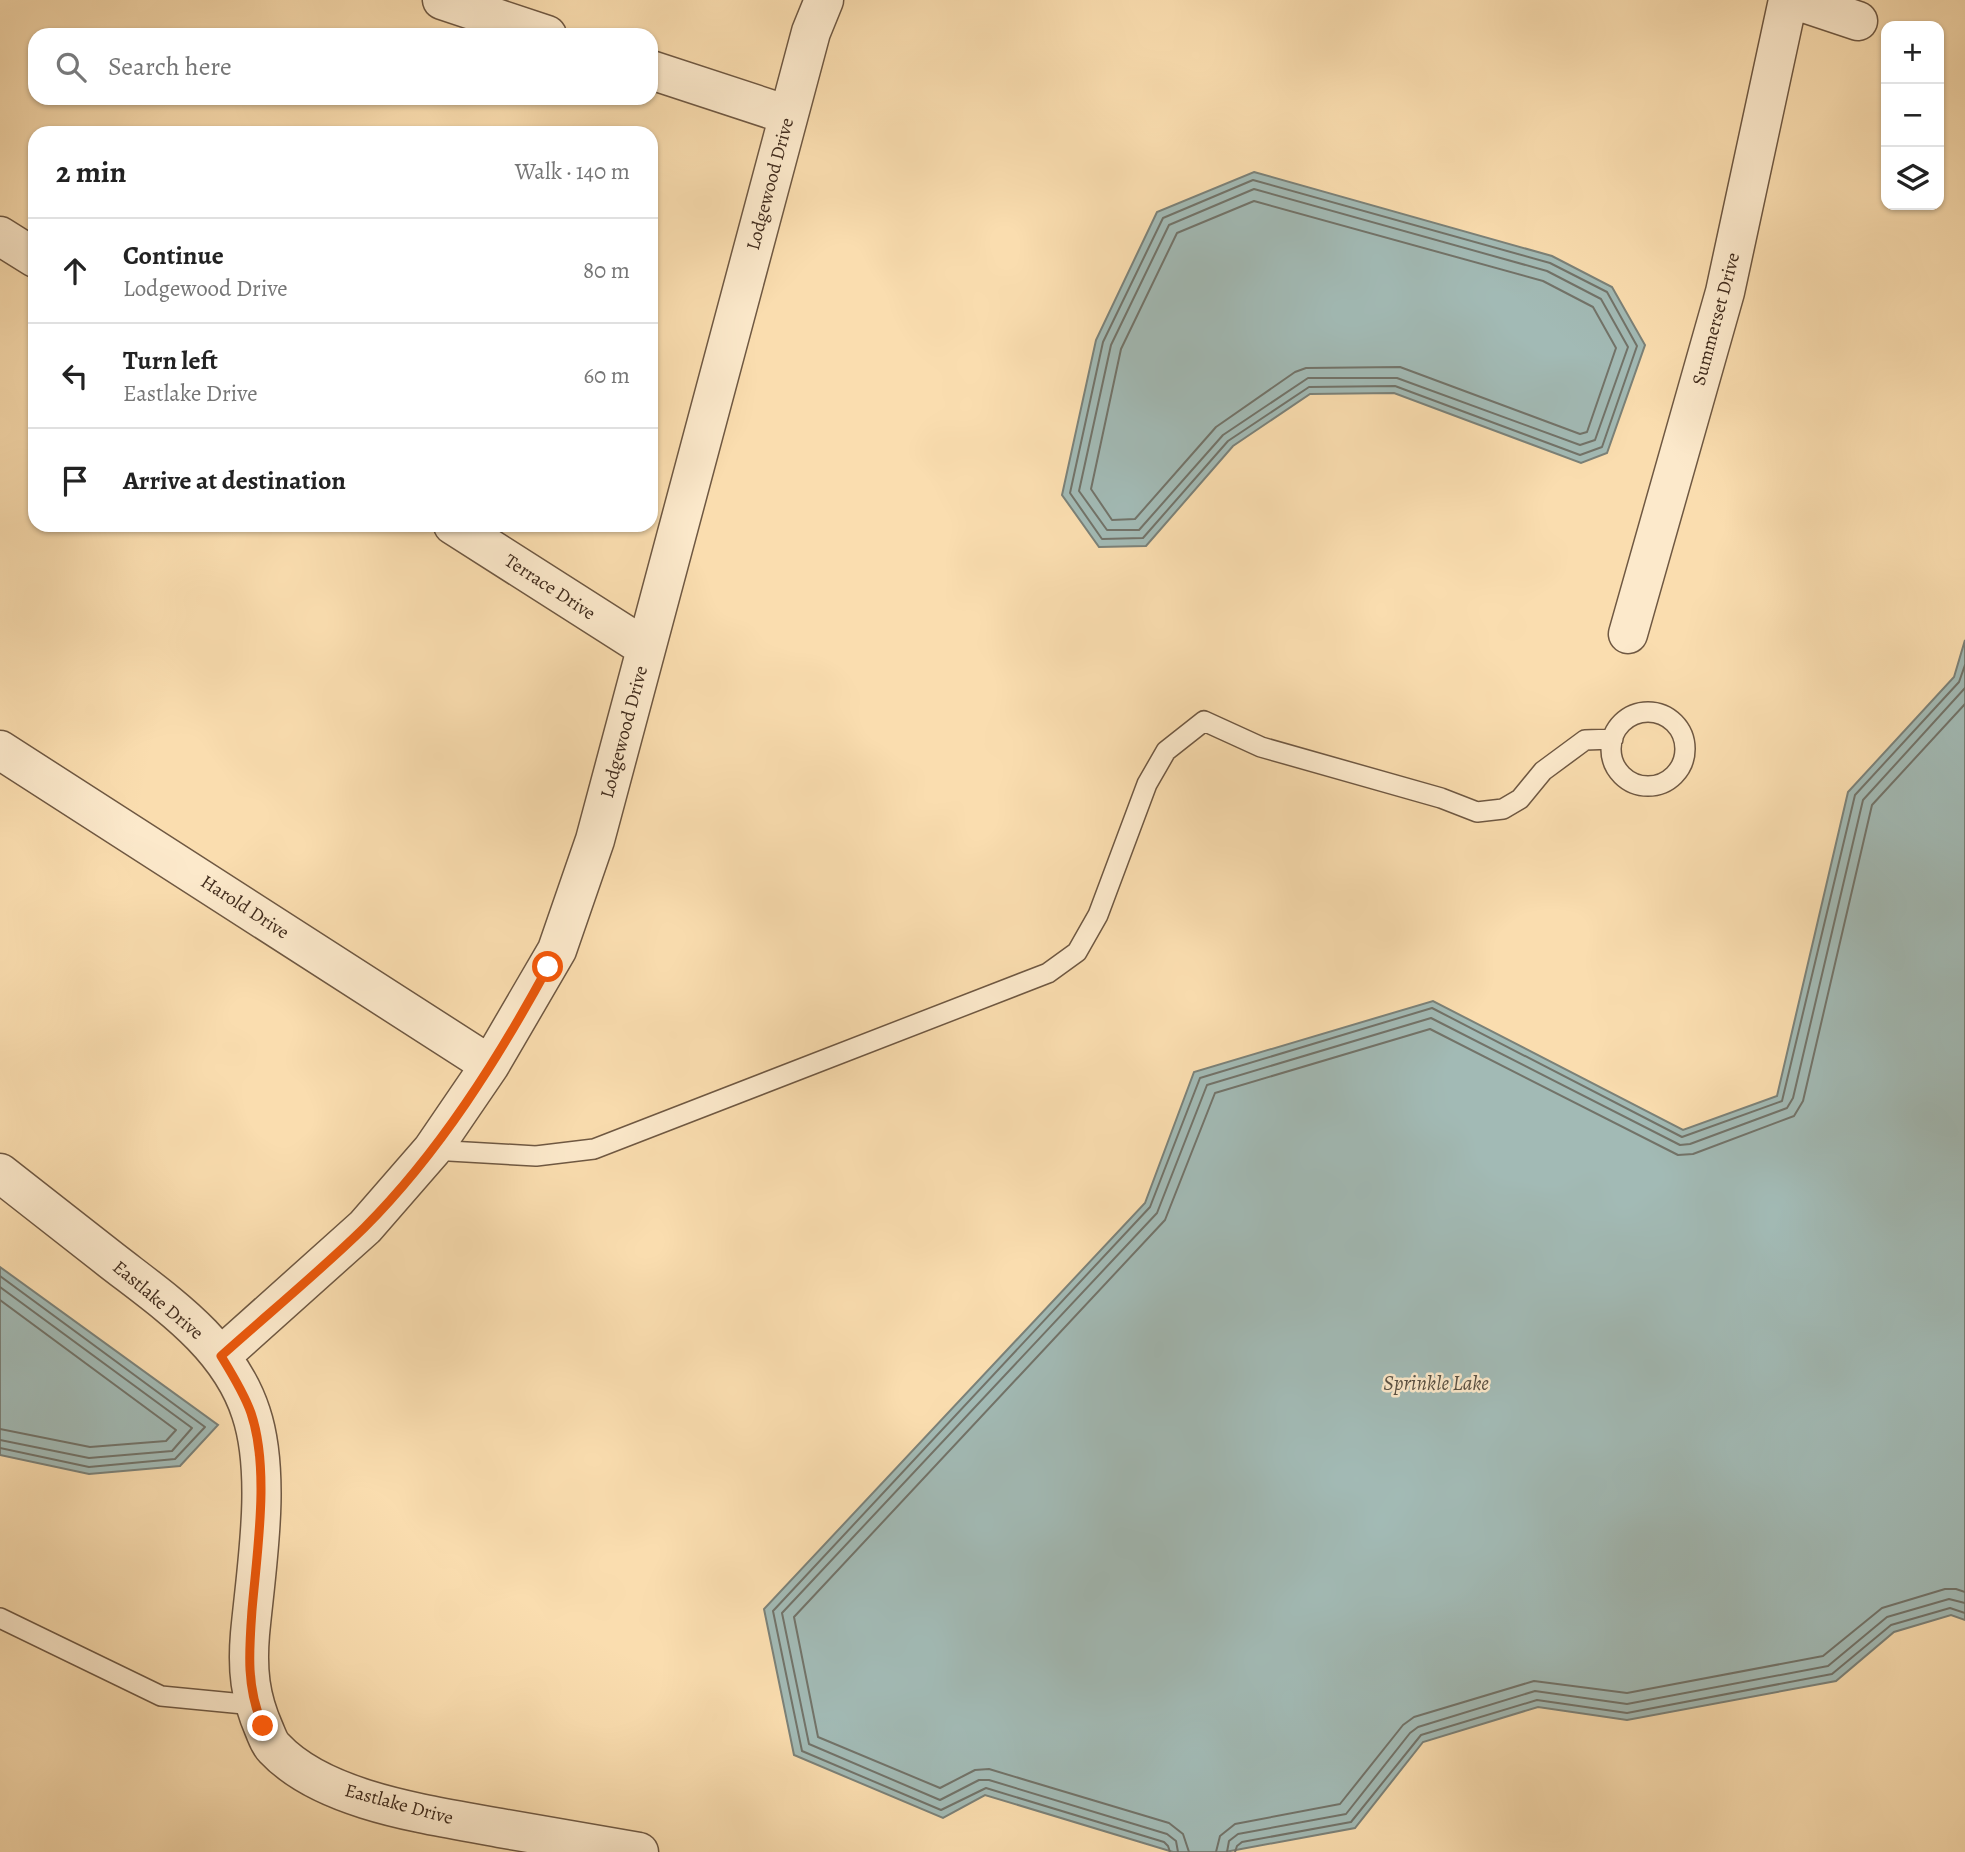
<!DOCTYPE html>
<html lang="en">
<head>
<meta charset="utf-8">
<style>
  :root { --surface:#fff; --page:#f2f2f2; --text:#222; --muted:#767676; --line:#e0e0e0 }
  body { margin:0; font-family:Alegreya,serif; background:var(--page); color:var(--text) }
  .controls { position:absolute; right:21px; top:21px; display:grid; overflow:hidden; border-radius:14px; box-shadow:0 2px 5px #0004 }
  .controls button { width:63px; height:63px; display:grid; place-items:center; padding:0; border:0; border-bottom:2px solid var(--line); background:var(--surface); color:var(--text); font:35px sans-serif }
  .stop { position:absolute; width:21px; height:21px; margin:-16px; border:5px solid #ea580c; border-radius:50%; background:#fff }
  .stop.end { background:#ea580c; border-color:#fff; box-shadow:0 2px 7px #0008 }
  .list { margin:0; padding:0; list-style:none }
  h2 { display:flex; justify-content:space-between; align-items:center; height:91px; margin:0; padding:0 28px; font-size:30px }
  h2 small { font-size:23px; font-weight:400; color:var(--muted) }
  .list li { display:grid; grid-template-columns:46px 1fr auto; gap:21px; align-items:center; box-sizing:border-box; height:105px; padding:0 28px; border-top:2px solid var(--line) }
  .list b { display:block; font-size:26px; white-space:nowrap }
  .list p { margin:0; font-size:23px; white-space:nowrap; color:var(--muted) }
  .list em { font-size:23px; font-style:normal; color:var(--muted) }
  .icon { flex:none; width:38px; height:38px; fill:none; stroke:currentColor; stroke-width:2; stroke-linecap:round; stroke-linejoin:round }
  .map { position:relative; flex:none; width:1965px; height:1852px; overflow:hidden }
  .search { position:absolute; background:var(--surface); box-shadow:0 2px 5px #0004; left:28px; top:28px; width:630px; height:77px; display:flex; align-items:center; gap:18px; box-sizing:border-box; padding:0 24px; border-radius:21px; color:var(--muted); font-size:26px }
  .panel { position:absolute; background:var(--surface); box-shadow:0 2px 5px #0004; left:28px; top:126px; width:630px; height:406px; border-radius:21px }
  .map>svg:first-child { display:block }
</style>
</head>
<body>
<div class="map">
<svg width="1965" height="1852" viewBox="0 0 1965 1852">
  <rect width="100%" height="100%" fill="#faddaf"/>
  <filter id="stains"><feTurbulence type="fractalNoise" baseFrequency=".00286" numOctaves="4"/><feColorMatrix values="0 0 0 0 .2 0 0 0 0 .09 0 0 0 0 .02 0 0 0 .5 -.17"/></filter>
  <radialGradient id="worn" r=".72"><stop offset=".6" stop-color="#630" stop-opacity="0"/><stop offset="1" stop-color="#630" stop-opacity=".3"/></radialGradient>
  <path fill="#a2bab5" stroke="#7b8178" stroke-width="2" d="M1254 172 1552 256 1612 287 1645 345 1607 453 1581 463 1394 393 1310 394 1233 446 1146 546 1099 547 1062 495 1096 340 1157 212Z
    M1965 640V1620L1951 1615 1894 1632 1836 1681 1627 1720 1538 1707 1423 1742 1355 1828 1225 1852H1173L985 1795 943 1818 794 1755 764 1609 1145 1203 1194 1072 1433 1001 1683 1130 1777 1096 1848 792 1954 677Z
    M0 1267 218 1425 180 1466 89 1474 0 1455Z"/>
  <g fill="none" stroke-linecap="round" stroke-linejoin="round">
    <path stroke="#727369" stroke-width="2" d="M1253 180 1550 263 1607 292 1637 346 1602 447 1580 455 1395 386 1309 387 1228 441 1143 538 1102 539 1070 493 1103 342 1163 218Z
      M1254 189 1547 271 1601 299 1628 347 1595 440 1580 445 1397 378H1308L1223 435 1139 530H1107L1079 491 1111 345 1169 225Z
      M1254 201 1543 281 1593 307 1616 348 1587 432 1580 434 1400 367 1306 368 1295 372 1216 427 1135 519 1112 520 1091 489 1121 349 1177 233Z
      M0 1276 205 1427 175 1459 89 1467 0 1448
      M0 1287 192 1428 172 1451 89 1458 0 1440
      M0 1300 176 1430 166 1441 90 1447 0 1429
      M1170 1852 1168 1846 1164 1842 986 1788 941 1810 802 1751 773 1611 1150 1207 1200 1078 1432 1008 1682 1137 1782 1101 1855 795 1959 682 1965 665
      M1178 1852 1176 1841 1167 1834 989 1780H979L940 1800 809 1744 782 1613 1157 1213 1207 1085 1431 1018 1680 1145 1690 1144 1787 1108 1793 1098 1863 800 1965 688
      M1189 1852 1183 1834 1169 1823 989 1769 975 1770 940 1788 818 1737 794 1617 1165 1220 1215 1093 1430 1029 1678 1155 1693 1154 1794 1116 1803 1101 1872 805 1965 704
      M1216 1852 1220 1836 1235 1824 1340 1804 1403 1725 1414 1717 1534 1681 1627 1693 1823 1656 1882 1608 1945 1589H1956L1965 1592
      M1227 1852 1229 1841 1238 1834 1346 1814 1410 1733 1418 1727 1535 1691 1627 1704 1828 1666 1887 1617 1949 1599 1965 1603
      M1235 1852 1237 1846 1242 1842 1351 1822 1421 1735 1537 1700 1627 1713 1832 1674 1891 1625 1950 1608 1965 1613"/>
    <defs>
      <path id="service" d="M1611 749a37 37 0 1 1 74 0a37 37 0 1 1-74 0Z
        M432 1150 536 1156 594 1149 1048 973 1077 952 1098 915 1147 784 1166 751 1204 721 1261 747 1441 798 1477 812 1503 809 1520 799 1543 771 1585 740 1613 739
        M0 1618 161 1696 254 1705"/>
      <path id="minor" d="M442 0 547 35
        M1795 0 1858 21
        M651 70 788 115
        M0 236 35 258
        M453 525 646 648
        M1628 634 1725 292 1788 0
        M0 750 490 1065
        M0 1173C37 1202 74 1231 111 1260 165 1302 229 1344 251 1413 272 1476 256 1569 250 1634 247 1670 250 1697 264 1729 267 1736 269 1743 274 1748 324 1802 431 1815 500 1828 547 1836 593 1844 639 1852
        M221 1356 365 1227 432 1150 490 1065 557 950 595 840 811 32 824 0"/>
    </defs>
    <use href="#service" stroke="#6f5842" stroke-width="22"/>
    <use href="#minor" stroke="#6f5842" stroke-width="41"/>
    <use href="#service" stroke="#fce9cb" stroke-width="19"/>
    <use href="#minor" stroke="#fce9cb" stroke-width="38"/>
  </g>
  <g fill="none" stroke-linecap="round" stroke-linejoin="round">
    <path stroke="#ea580c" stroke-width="9" d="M263 1726C246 1688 249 1651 252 1610 257 1551 270 1469 251 1413 244 1393 232 1374 221 1356 269 1313 319 1272 364 1228 439 1153 498 1059 548 967"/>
  </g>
  <g text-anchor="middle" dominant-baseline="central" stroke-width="5" stroke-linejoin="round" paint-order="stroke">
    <g font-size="19" fill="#412c1d" stroke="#fce9cb">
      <text transform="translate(770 184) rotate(-75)">Lodgewood Drive</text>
      <text transform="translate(1716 319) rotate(-75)">Summerset Drive</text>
      <text transform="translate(550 587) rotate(33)">Terrace Drive</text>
      <text transform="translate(624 732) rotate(-75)">Lodgewood Drive</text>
      <text transform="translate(245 907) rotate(33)">Harold Drive</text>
      <text transform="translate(158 1300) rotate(40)">Eastlake Drive</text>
      <text transform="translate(399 1804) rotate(15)">Eastlake Drive</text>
    </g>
    <g font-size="21" font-style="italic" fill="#595043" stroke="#fce9cb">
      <text x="1436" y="1383">Sprinkle Lake</text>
    </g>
  </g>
  <rect width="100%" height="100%" filter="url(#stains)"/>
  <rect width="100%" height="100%" fill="url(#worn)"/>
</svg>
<div class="controls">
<button>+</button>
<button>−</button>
<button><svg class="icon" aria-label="layers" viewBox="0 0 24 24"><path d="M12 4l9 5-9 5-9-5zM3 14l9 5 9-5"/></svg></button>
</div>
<div class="stop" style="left:548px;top:967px"></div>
<div class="stop end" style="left:263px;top:1726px"></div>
<div class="search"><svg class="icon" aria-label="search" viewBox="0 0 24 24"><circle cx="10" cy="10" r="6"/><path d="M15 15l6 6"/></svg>Search here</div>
<section class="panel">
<h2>2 min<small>Walk · 140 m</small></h2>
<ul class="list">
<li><svg class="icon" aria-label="ahead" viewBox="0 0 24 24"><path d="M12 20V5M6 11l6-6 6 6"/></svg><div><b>Continue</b><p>Lodgewood Drive</p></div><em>80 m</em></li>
<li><svg class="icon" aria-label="left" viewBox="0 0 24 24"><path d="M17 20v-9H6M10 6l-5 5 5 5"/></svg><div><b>Turn left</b><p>Eastlake Drive</p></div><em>60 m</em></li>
<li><svg class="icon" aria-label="arrive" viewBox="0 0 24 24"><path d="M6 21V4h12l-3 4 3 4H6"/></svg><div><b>Arrive at destination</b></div></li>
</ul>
</section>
</div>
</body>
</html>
